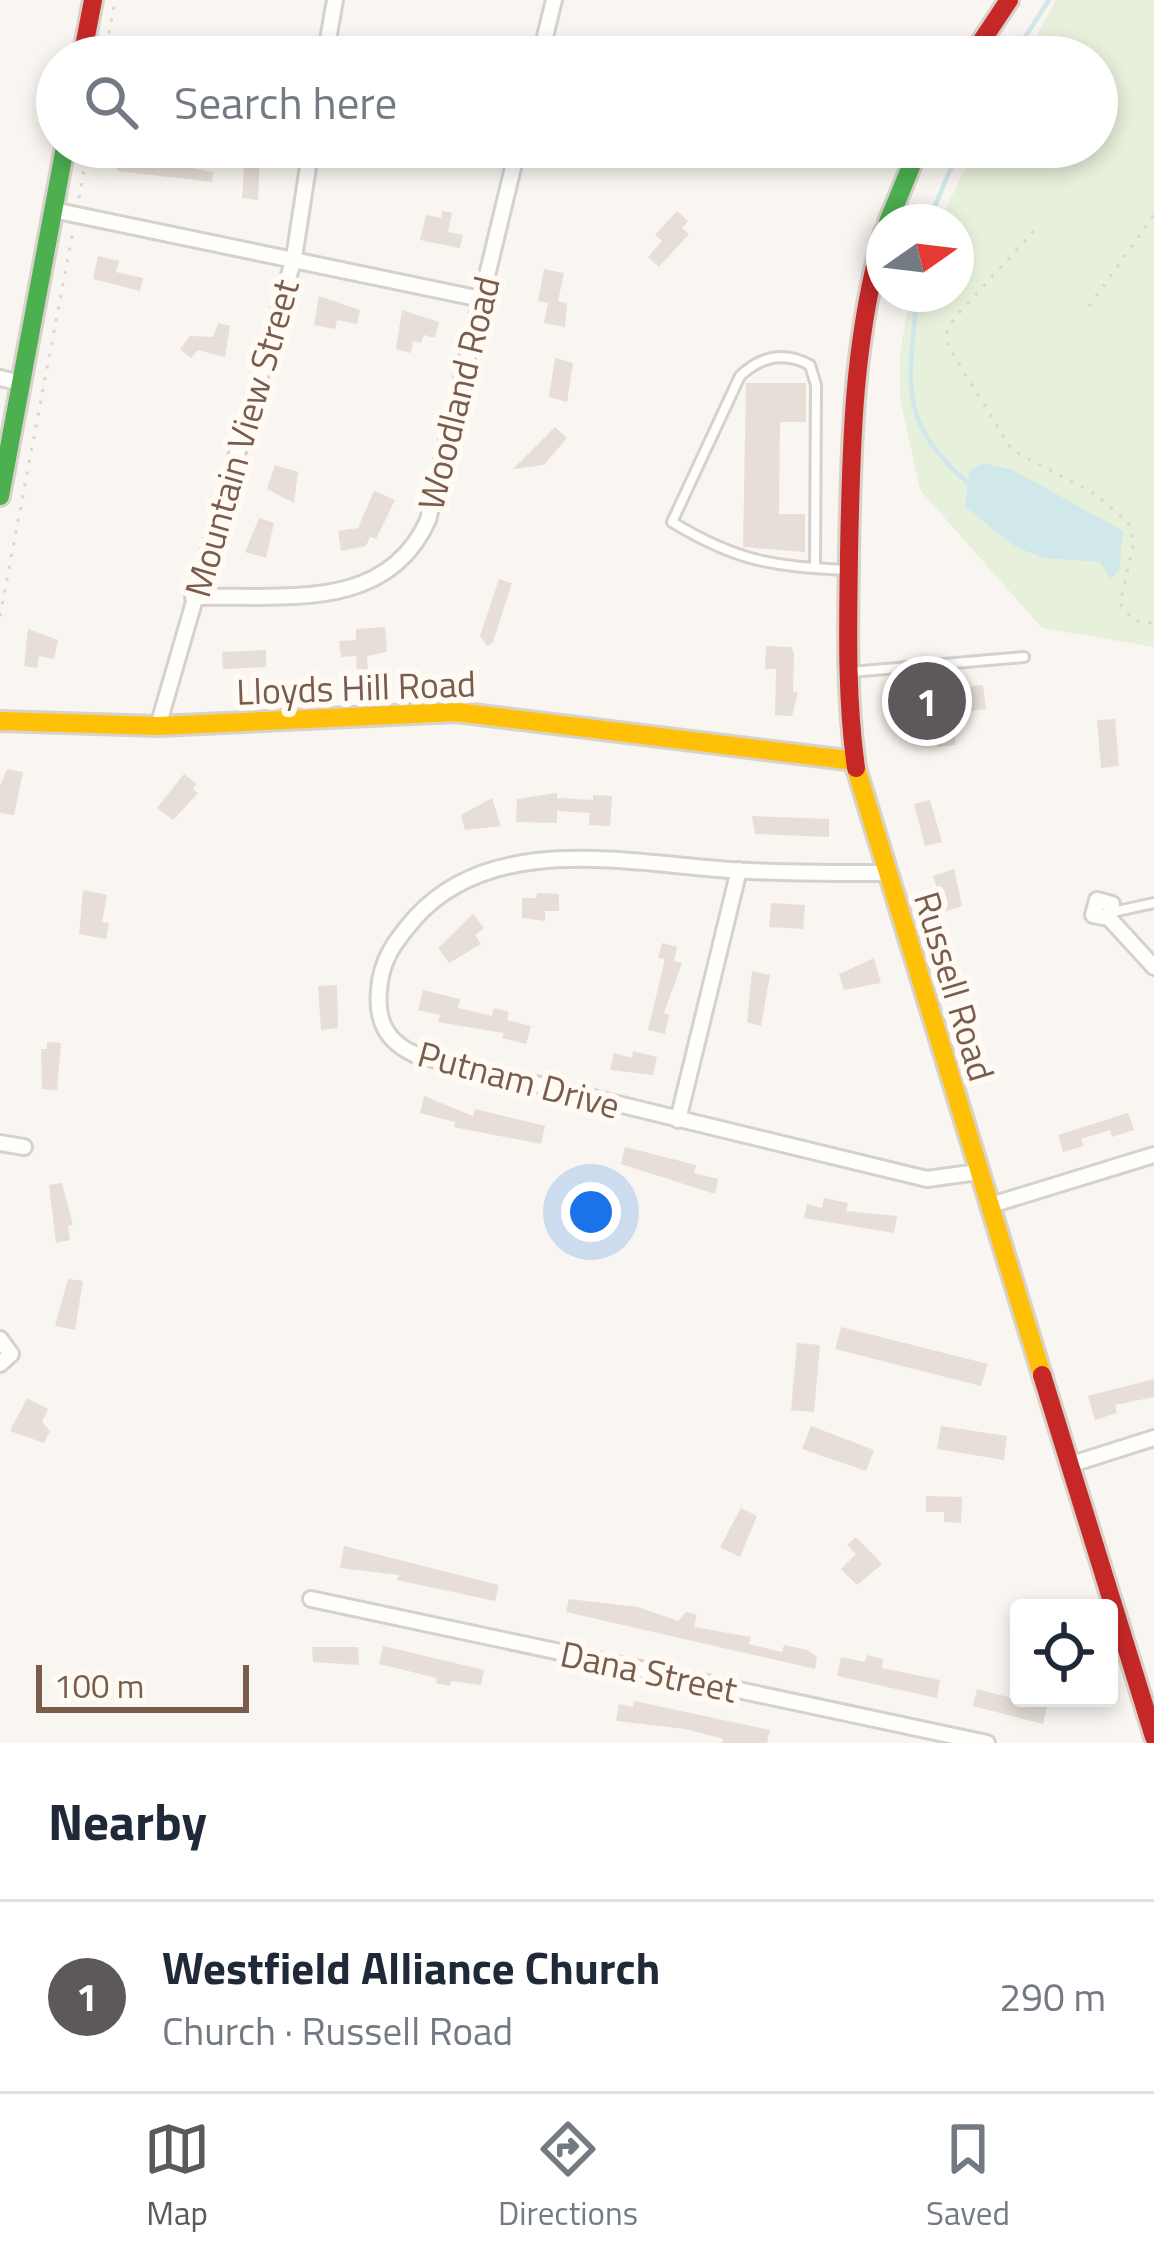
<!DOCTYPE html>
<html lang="en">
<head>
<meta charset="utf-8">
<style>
  :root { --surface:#fff; --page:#f2f2f3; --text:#1f2937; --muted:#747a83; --line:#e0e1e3; --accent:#5c585b }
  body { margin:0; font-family:"Titillium Web",sans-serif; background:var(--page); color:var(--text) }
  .controls { position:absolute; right:36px; bottom:36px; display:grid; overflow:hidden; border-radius:12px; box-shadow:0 6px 18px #0003 }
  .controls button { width:108px; height:108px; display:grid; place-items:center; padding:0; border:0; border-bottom:3px solid var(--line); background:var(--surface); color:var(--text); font:60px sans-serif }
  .compass { position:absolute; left:866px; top:204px; width:108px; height:108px; border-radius:50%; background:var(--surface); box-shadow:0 6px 18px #0003; rotate:76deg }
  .scale { position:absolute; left:36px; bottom:30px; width:213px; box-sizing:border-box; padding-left:12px; border:6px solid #7a5c4d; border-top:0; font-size:33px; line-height:42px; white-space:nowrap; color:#7a5c4d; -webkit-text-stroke:9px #fffaf3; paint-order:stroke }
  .you { position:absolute; left:591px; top:1212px; width:42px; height:42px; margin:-30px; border:9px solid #fff; border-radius:50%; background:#1a73e8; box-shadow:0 0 0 18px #1a73e833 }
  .badge { display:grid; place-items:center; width:78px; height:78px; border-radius:50%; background:var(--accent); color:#fff; font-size:39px; font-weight:700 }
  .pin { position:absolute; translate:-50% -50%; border:6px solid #fff; box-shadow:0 3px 12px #0006 }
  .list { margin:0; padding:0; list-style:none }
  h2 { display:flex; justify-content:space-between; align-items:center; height:156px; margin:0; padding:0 48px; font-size:51px }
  h2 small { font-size:39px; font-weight:400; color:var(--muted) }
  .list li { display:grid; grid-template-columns:78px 1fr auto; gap:36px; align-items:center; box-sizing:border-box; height:192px; padding:0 48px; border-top:3px solid var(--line) }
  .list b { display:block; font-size:45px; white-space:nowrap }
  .list p { margin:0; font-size:39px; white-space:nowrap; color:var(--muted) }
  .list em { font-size:39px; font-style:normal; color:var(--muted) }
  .icon { flex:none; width:66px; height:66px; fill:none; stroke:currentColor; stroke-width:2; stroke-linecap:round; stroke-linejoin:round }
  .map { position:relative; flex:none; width:1154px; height:1743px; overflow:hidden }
  .search { position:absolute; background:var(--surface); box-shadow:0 6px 18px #0003; left:36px; right:36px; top:36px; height:132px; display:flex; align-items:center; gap:30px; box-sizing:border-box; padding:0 42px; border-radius:66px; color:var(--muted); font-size:45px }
  .sheet { height:348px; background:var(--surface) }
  nav { display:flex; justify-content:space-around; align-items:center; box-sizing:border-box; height:168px; border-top:3px solid var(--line); background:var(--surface); font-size:33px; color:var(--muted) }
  nav a { display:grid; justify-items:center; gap:6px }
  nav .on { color:var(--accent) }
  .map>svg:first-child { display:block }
</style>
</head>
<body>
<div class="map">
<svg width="1154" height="1743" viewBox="0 0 1154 1743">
  <rect width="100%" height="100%" fill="#f9f5f0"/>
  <path fill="#e7f0db" d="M1056 0H1154V647L1042 628 920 490 900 398V354L910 294H956V222H939L976 147H1097V57H1025Z"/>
  <path fill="#d0e8ea" d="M983 463 1013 470 1123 531 1119 570 1111 579 1100 562 1043 558 1016 547 965 507 969 471Z"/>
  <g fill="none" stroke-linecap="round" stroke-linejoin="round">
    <path stroke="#d0e8ea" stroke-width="4.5" d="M1012 57 1049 0
      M928 222 960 147
      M917 294C910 384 895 420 969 484"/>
  </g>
  <path fill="#e6ded7" d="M115 147H131L129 153 149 160 213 172 212 182 117 171Z
    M245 154 260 156 258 200 242 198Z
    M442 211 452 213 448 232 463 235 460 248 420 240 426 215 441 218Z
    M677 211 688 221 682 228 689 234 659 267 648 257 662 241 655 235Z
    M98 256 119 261 116 272 143 278 140 291 93 279Z
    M544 269 564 273 558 301 567 303 565 327 544 323 548 303 538 301Z
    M319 296 360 310 357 324 337 320 335 329 314 325Z
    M402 310 439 322 435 338 424 335 421 343 413 341 411 353 396 349Z
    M218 323 230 326 225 357 198 350 191 358 180 349 190 336 213 337Z
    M555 358 573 363 567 402 549 397Z
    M746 383H806V422H780L779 514H805V552L743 547Z
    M555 427 567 438 544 465 513 469Z
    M275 465 298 472 294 503 267 489Z
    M374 491 395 500 376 539 370 537 366 546 341 551 338 531 358 528Z
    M259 518 274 523 266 558 245 552Z
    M499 579 512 583 493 642 487 646 480 636Z
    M385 627 387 652 367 656 368 670 357 671 356 656 341 657 339 641 356 640V629Z
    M28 629 58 640 54 659 39 656 37 668 24 666Z
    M766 646 791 647 794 653 793 692H798L792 716 775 715 776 669H765Z
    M266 650V667L223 669 222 652Z
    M983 685 986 709 952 713 956 745 937 747 930 691Z
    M1115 719 1119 766 1101 768 1097 720Z
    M7 769 23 772 14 815 0 813V786Z
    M184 774 197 784 193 789 198 793 173 820 157 808Z
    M557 793V798L593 800V795L612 796 610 826 589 825 590 813 557 811V823L516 822 517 799Z
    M492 798 501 826 465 830 461 815Z
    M930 800 942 842 925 846 914 804Z
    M752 816 829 819V837L755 834Z
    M954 869 962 906 944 912 933 876Z
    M83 890 107 895 102 922 109 923 106 939 79 934Z
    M537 893 559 894V911H545V921L522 918V898H536Z
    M771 903 805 905 803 929 769 927Z
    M473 914 484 928 475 935 481 944 449 963 438 948Z
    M662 943 677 947 674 961 682 963 664 1013 669 1015 665 1034 648 1030 665 959 658 958Z
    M874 958 881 983 844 990 839 974Z
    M752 971 770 975 761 1026 747 1022Z
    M337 985 338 1028 321 1030 318 986Z
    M423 990 460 999 458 1008 492 1016 494 1008 509 1012 507 1020 531 1026 526 1044 502 1038 504 1033 438 1022 440 1015 418 1010Z
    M47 1042 61 1043 57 1090 42 1089 41 1049H47Z
    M633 1051 657 1057 653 1075 610 1070 614 1053 632 1058Z
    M424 1096 473 1116 475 1109 545 1126 541 1144 454 1127 455 1122 420 1113Z
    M1128 1113 1134 1130 1112 1137 1110 1130 1081 1139 1084 1146 1063 1152 1058 1135Z
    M625 1147 696 1165 694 1173 718 1179 715 1194 621 1164Z
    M62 1183 73 1225 68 1226 70 1240 56 1243 49 1185Z
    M824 1198 848 1203 846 1211 897 1216 894 1233 804 1218 807 1204 822 1208Z
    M68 1279 83 1281 75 1330 55 1326Z
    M841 1327 988 1364 981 1386 835 1349Z
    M797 1343 820 1345 814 1412 791 1410Z
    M1154 1379V1397L1115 1405 1117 1413 1095 1420 1088 1396Z
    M27 1398 48 1409 42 1422 50 1431 44 1443 10 1431Z
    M811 1426 874 1450 866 1471 802 1449Z
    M941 1426 1007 1436 1004 1460 937 1449Z
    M926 1496 962 1497 961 1523 944 1522V1512H926Z
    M741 1508 757 1516 740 1557 720 1547Z
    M856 1537 882 1564 857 1585 841 1569 856 1554 847 1545Z
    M344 1546 499 1585 495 1601 397 1580 399 1575 340 1568Z
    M569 1599 638 1607 678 1621 686 1612 697 1615 694 1627 751 1637 749 1644 782 1652 784 1645 808 1650 817 1657 815 1669 566 1612Z
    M383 1646 484 1670 481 1685 451 1681 450 1686 436 1683 437 1678 379 1664Z
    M312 1647H358L359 1665 313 1662Z
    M867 1655 883 1659 882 1668 940 1680 937 1698 837 1676 841 1657 865 1662Z
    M977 1689 1047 1707 1043 1724 973 1706Z
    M634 1701 770 1730 767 1743H722L723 1739 686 1729 616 1721 619 1704 633 1707Z"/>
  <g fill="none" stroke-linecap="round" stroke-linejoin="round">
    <defs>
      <path id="lane" d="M815 568 816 385 810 365C784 351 761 356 740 376L672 522C738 562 772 566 847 570
        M851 672 1024 657
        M1113 912 1154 903"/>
      <path id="street" d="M325 57 335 0
        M540 57 554 0
        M53 210 481 299
        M0 378 21 383
        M193 597C281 594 386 614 428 520L518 147
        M158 726 294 258 311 147
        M886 873C834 873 782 873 730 870 628 863 492 832 415 918 396 940 381 959 379 990 376 1022 387 1042 416 1055L927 1179 978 1172
        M1109 918 1112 904 1097 900 1093 915 1109 918 1154 967
        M678 1120 739 870
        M0 1143 24 1147
        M988 1206 1154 1155
        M0 1339 11 1354 0 1364
        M1069 1465 1154 1438
        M311 1599 987 1743"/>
      <path id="fast" d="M888 222 919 147
        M0 496 65 147"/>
      <path id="slow" d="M0 721 158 726 456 712 855 761
        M856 768 1042 1375"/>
      <path id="jam" d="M82 57 93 0
        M971 57 1009 0
        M856 768C846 697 848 626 849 554 851 445 853 338 884 232
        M1042 1375 1154 1737"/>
    </defs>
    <use href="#lane" stroke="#d7d1cb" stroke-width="14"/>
    <use href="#street" stroke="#d7d1cb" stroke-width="20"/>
    <use href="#fast" stroke="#d9d2cb" stroke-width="24"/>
    <use href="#slow" stroke="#d9d2cb" stroke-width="24"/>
    <use href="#jam" stroke="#d9d2cb" stroke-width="24"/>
    <path stroke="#dcd5d0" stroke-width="3" stroke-dasharray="3 9" stroke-linecap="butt" d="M105 57 115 0
      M79 198 88 147
      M1034 231 955 317 947 331 948 346 1012 450 1095 494 1128 522 1134 542 1120 604 1133 620 1154 623
      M1089 306 1154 215
      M0 616 73 231"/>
    <use href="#lane" stroke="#fefefd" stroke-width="8"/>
    <use href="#street" stroke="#fefefd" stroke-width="14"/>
    <use href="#fast" stroke="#4caf50" stroke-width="18"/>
    <use href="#slow" stroke="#ffc107" stroke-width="18"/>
    <use href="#jam" stroke="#c62828" stroke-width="18"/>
  </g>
  <g text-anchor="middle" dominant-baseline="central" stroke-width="12" stroke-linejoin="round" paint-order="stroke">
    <g font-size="36" fill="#7a5c4d" stroke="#fffaf3">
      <text transform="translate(458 393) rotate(-76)">Woodland Road</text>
      <text transform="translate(241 438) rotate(-74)">Mountain View Street</text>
      <text transform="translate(356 687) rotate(-2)">Lloyds Hill Road</text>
      <text transform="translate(955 986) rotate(73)">Russell Road</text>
      <text transform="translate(519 1079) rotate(15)">Putnam Drive</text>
      <text transform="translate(649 1671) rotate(12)">Dana Street</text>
    </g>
  </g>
</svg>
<div class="controls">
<button><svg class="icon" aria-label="locate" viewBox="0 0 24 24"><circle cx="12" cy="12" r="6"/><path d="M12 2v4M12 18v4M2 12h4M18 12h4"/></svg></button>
</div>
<svg class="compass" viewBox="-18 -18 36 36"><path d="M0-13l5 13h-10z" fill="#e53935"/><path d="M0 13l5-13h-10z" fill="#747a83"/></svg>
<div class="scale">100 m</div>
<div class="you"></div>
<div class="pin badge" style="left:927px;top:701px">1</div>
<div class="search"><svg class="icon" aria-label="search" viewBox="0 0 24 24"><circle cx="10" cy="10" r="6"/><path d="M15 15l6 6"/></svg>Search here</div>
</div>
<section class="sheet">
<h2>Nearby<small></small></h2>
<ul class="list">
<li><span class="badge">1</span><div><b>Westfield Alliance Church</b><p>Church · Russell Road</p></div><em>290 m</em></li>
</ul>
</section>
<nav>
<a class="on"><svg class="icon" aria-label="map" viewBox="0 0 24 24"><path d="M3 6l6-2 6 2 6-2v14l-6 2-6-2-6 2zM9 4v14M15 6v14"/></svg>Map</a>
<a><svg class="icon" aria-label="directions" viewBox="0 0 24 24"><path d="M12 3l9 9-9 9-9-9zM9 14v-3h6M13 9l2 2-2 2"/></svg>Directions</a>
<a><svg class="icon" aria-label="saved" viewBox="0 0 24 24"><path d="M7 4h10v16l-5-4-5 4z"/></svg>Saved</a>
</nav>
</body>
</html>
